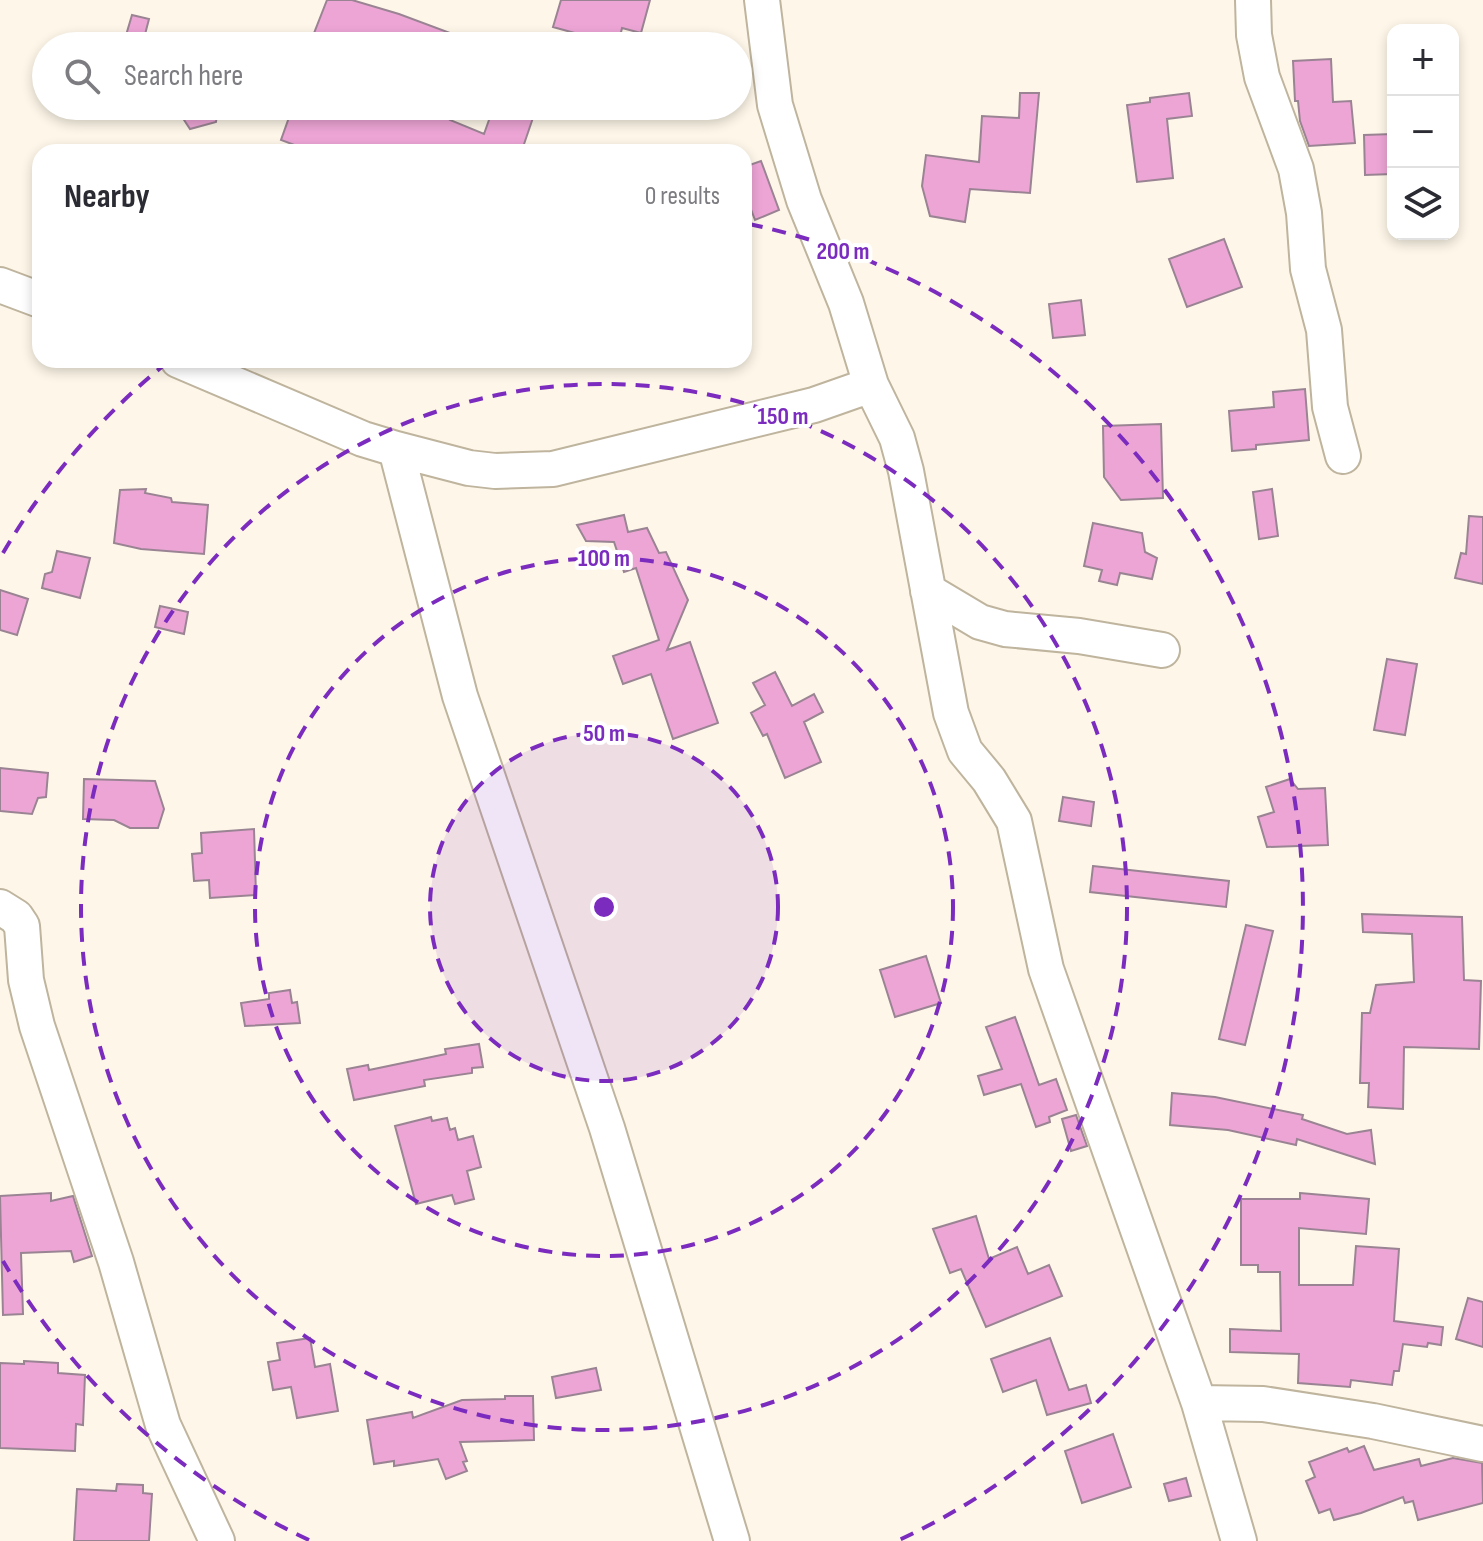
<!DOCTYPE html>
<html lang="en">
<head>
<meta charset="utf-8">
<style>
  :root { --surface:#fff; --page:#f7f7f7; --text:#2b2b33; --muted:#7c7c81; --line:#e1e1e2 }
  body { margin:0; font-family:"Sofia Sans Condensed",sans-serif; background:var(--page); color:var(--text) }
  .controls { position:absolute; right:24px; top:24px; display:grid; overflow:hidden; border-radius:16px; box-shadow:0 4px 12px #0003 }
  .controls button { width:72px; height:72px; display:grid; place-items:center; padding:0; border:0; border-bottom:2px solid var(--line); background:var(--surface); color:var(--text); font:40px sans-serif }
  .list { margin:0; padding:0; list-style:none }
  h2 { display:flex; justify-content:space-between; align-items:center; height:104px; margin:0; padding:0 32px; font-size:34px }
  h2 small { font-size:26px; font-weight:400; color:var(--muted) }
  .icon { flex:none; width:44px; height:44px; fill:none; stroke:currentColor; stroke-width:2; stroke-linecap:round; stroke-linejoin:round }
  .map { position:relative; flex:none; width:1483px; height:1541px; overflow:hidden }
  .search { position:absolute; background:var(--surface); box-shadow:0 4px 12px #0003; left:32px; top:32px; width:720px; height:88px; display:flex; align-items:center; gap:20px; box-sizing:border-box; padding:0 28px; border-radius:44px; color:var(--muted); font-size:30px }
  .panel { position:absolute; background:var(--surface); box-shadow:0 4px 12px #0003; left:32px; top:144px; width:720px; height:224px; border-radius:24px }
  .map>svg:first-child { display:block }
</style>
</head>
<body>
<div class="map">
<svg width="1483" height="1541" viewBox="0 0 1483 1541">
  <rect width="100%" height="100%" fill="#fef7e9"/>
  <path fill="#eda5d6" stroke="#9a8493" stroke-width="2" d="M327 0H352L399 14 477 43 476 46H309Z
    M561 0H650L641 33 622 28 618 45 553 27Z
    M132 15 149 19 142 46 124 42Z
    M1331 59 1333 102 1351 101 1355 143 1309 146 1300 121 1298 101H1295L1293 61Z
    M1020 93H1039L1030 193 970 189 965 222 930 216 922 186 926 155 979 162 982 116 1019 118Z
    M1189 93 1192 116 1167 119 1173 178 1137 182 1127 105 1150 102V98Z
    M175 106H218L216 122 190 129Z
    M303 106H455L450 120 484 134 494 106H537L522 150 525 152H313L281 140 292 109 300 112Z
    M1393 134V174L1365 175 1364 135Z
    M761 161 779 210 755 220 744 191V167Z
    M1224 239 1242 287 1187 307 1169 259Z
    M1081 300 1085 335 1053 338 1049 304Z
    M1305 389 1309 440 1256 445V449L1232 451 1229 411 1274 407 1273 392Z
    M1161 424 1163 498 1121 500 1104 477 1103 426Z
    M146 489 145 493 171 498 172 502 208 505 204 554 141 549 114 543 120 490Z
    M1272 489 1278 536 1259 539 1253 492Z
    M624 515 628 532 647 528 659 553 666 552 688 600 667 650 690 642 718 723 673 739 651 674 623 684 613 656 659 640 636 568 624 572 614 542 586 541 577 525Z
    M1469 516 1483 517V584L1455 578 1461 553 1466 554Z
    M1093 523 1142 533 1145 552 1157 558 1152 579 1120 573 1117 585 1099 581 1102 570 1084 566Z
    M57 551 90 558 80 598 42 588 45 574 52 572Z
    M0 590 28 599 17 635 0 630Z
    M160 606 188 612 184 634 155 627Z
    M1387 659 1417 664 1405 735 1374 730Z
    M775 672 792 706 814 694 823 712 804 722 821 762 785 778 767 734 763 736 751 713 765 705 753 683Z
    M0 768 48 773 46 797 38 798 32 814 0 811Z
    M84 779 155 781 164 809 158 828H130L114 820 83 819Z
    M1290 779 1298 789 1325 788 1328 845 1267 847 1258 817 1274 812 1266 787Z
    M1063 797 1094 802 1091 826 1059 821Z
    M254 829 256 895 210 898 209 880 194 881 192 854 202 853 201 833Z
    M1093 866 1229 881 1226 907 1090 892Z
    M1362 914 1462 917 1464 980 1481 981 1479 1049 1404 1047 1403 1109 1368 1107 1369 1083H1360L1362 1013H1370L1376 985 1414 982 1412 934 1363 932Z
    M1246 925 1273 931 1245 1045 1219 1039Z
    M926 956 941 1003 895 1017 880 970Z
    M290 990 292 1003 297 1002 300 1023 245 1026 241 1003 269 999V993Z
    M1015 1017 1039 1085 1056 1079 1067 1110 1049 1117 1050 1122 1036 1127 1021 1084 984 1095 978 1076 1002 1069 986 1027Z
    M479 1044 483 1067 472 1068V1073L424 1080 425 1086 354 1100 347 1069 368 1065 369 1070 446 1054 445 1049Z
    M1172 1093 1215 1097 1303 1115 1302 1119 1347 1134 1371 1130 1375 1164 1297 1139 1296 1145 1228 1130 1170 1125Z
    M1076 1115 1087 1146 1071 1151 1062 1119Z
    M431 1117 432 1121 447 1118 450 1130 455 1128 458 1140 473 1136 481 1167 467 1171 474 1199 455 1204 452 1195 416 1204 395 1126Z
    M51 1193V1201L73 1196 92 1256 74 1262 71 1251 21 1253 23 1314 3 1315 0 1196Z
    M1300 1193 1369 1199 1366 1234 1299 1228V1285H1353L1356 1246 1399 1249 1394 1321 1443 1327 1441 1345 1428 1343 1427 1347 1403 1344 1399 1371H1394L1392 1385 1351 1380 1350 1387 1298 1383 1299 1354 1230 1352V1329L1281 1331 1280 1272H1258V1265H1241V1199H1300Z
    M976 1216 989 1259 1017 1247 1028 1274 1049 1265 1062 1296 986 1327 961 1269 950 1273 933 1229Z
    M1468 1298 1483 1302V1347L1456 1339Z
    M310 1338 315 1367 330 1364 338 1411 297 1418 291 1387 273 1390 268 1362 280 1360 277 1343Z
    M1050 1338 1069 1390 1086 1385 1091 1403 1047 1415 1036 1380 1003 1392 991 1359Z
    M24 1361 58 1363V1373L85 1375 83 1425 76 1424 75 1451 0 1448V1363L24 1364Z
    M596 1368 601 1390 556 1398 552 1377Z
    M505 1396H533L534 1440 460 1442 467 1461 463 1462 467 1471 446 1479 438 1459 394 1466V1461L374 1464 367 1420 412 1412 413 1418 462 1400 505 1399Z
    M1113 1434 1131 1487 1082 1503 1065 1451Z
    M1364 1446 1374 1470 1419 1459 1421 1466 1453 1458 1482 1463 1483 1503 1418 1520 1413 1501 1405 1503 1403 1497 1361 1513 1334 1520 1330 1509 1319 1513 1306 1481 1315 1477 1309 1462 1347 1448 1349 1452Z
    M1186 1478 1191 1496 1169 1501 1164 1484Z
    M117 1484 143 1485V1493L152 1494 149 1541H74L77 1489 116 1491Z"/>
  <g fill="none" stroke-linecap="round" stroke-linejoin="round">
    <defs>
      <path id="minor" d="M762 0 775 105 804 200 846 303 871 385 897 438 906 471 951 713 965 751 989 780 1014 821 1046 969 1199 1403 1239 1541
        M1253 0 1254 35 1262 77 1296 169 1304 213 1308 269 1324 330 1330 407 1343 456
        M0 285 40 300
        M178 360 363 439 396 449 460 696 607 1128 732 1541
        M396 449 469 468 495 471 553 469 814 405 871 385
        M928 591 980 622 1005 629 1079 636 1162 650
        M0 907 16 917 22 926 26 980 37 1026 116 1262 163 1425 217 1541
        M1199 1403 1263 1404 1373 1421 1483 1444"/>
    </defs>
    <use href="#minor" stroke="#bfb49d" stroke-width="38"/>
    <use href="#minor" stroke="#fff" stroke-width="34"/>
  </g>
  <circle cx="604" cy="907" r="174" fill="#7b2cbf" fill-opacity=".12"/>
  <g fill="none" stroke="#7b2cbf" stroke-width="4" stroke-dasharray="14 10">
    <circle cx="604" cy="907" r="174"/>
    <circle cx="604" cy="907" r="349"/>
    <circle cx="604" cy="907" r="523"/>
    <path d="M309 1540A698 698 0 0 1 3 1261M3 553A698 698 0 0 1 169 361M749 224A698 698 0 0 1 899 1540"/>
  </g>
  <circle cx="604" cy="907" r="12" fill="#7b2cbf" stroke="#fff" stroke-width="4"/>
  <g font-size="24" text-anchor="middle" font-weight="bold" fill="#7b2cbf" stroke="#fff" stroke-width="8" stroke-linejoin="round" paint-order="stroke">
    <text x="843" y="259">200 m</text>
    <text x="783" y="424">150 m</text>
    <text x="604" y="566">100 m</text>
    <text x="604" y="741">50 m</text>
  </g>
</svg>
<div class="controls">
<button>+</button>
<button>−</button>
<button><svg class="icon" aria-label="layers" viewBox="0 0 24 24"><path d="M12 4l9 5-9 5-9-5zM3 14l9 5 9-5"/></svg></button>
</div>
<div class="search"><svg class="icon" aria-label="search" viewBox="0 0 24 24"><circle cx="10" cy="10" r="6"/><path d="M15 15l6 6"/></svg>Search here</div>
<section class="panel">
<h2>Nearby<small>0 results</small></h2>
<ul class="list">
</ul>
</section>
</div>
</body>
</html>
